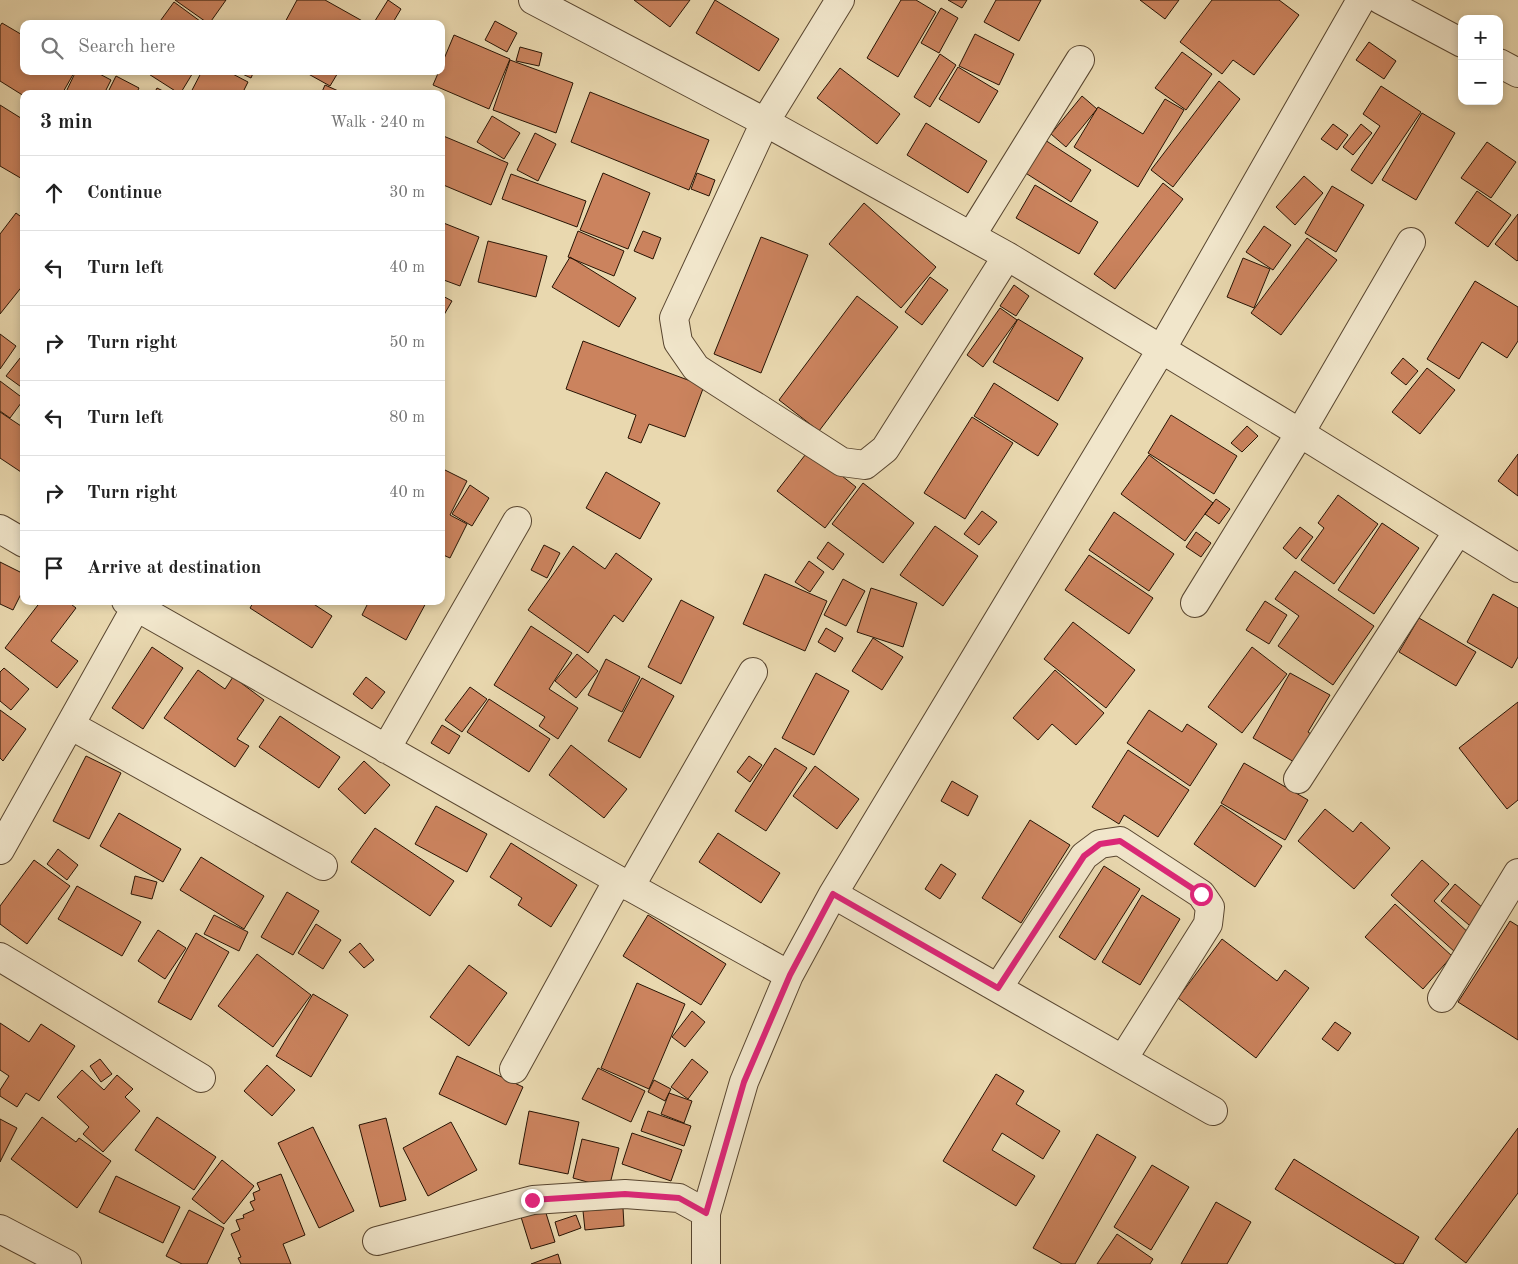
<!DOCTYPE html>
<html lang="en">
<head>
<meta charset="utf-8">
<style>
  :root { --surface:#fff; --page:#f6f6f6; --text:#222; --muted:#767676; --line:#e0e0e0 }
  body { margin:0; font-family:"Old Standard TT",serif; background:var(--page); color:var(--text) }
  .controls { position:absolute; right:15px; top:15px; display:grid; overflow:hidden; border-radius:10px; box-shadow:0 2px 8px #0003 }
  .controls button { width:45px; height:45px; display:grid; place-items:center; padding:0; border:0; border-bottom:1px solid var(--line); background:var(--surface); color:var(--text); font:25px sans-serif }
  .stop { position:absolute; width:15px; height:15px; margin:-11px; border:4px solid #db2777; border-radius:50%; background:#fff }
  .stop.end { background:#db2777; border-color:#fff; box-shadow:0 1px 5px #0008 }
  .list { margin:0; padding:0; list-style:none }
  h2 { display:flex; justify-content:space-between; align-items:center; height:65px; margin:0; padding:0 20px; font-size:21px }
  h2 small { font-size:16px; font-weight:400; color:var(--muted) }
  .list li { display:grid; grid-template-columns:32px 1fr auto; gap:15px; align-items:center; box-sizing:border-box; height:75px; padding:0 20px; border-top:1px solid var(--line) }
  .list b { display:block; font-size:19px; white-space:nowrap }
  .list em { font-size:16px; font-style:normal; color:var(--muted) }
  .icon { flex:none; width:28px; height:28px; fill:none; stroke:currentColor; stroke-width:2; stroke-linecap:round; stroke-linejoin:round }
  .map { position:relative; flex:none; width:1518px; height:1264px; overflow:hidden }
  .search { position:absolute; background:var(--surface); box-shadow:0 2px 8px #0003; left:20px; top:20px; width:425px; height:55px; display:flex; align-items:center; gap:12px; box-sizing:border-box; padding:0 18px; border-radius:10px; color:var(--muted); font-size:19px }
  .panel { position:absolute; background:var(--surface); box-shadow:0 2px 8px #0003; left:20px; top:90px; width:425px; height:515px; border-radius:10px }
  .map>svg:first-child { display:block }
</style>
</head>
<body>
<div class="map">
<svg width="1518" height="1264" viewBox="0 0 1518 1264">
  <rect width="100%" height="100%" fill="#e9d8af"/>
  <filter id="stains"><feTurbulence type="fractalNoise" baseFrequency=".004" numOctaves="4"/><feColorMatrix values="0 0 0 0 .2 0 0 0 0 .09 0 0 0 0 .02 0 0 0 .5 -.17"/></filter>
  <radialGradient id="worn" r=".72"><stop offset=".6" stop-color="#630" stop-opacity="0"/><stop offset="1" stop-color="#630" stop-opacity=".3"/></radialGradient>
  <path fill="#cb835e" stroke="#281404" d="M175 0H226L209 24Z
    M297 0H325L366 23 284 24Z
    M388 0 401 9 392 24H373Z
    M634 0H690L670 27Z
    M715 0 779 39 759 71 696 33Z
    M901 0H916L936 12 898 77 867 58Z
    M948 0H967L962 8Z
    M996 0H1041L1019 41 984 22Z
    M1140 0H1179L1165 19Z
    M1212 0H1279L1299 15 1254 75 1233 60 1222 74 1180 42Z
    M174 2 204 24H158Z
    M941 8 958 18 939 53 921 43Z
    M495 21 517 33 507 52 485 40Z
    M2 23 24 36V71H75L62 94H24V96L0 81V26Z
    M975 34 1014 54 999 85 959 66Z
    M454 35 510 59 489 109 433 85 439 71H441V66Z
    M1369 42 1396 61 1384 79 1356 60Z
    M520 47 542 53 539 66 516 61Z
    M1182 52 1212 74 1186 110 1155 88Z
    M940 54 956 65 930 107 914 97Z
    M510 60 573 83 556 133 493 110Z
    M958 67 998 91 979 123 939 99Z
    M840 68 900 114 877 144 817 98Z
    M76 71H94L111 80 104 94H65Z
    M144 71H194L180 94Z
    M202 71H227L248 82 242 94H190Z
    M236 71H254L251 78Z
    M303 71H339L330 86Z
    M116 76 139 88 136 94H107Z
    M1219 81 1240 99 1173 187 1151 170Z
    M325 85 345 94H321Z
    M1381 86 1421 112 1372 184 1351 170 1380 126 1363 114Z
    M157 88 169 94H154Z
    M590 92 709 140 689 190 571 142Z
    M1082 96 1097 109 1066 147 1051 134Z
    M1165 99 1184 110 1138 187 1074 147 1098 107 1143 134Z
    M0 105 24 120V180L0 166Z
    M1422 113 1455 133 1416 200 1382 180Z
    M492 116 520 133 504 159 477 142Z
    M926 123 987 161 968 193 907 155Z
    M1333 124 1348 135 1337 150 1321 139Z
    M1361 124 1372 133 1353 155 1343 147Z
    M535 133 556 144 538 181 517 170Z
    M441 135 508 163 491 205 441 184Z
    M1045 140 1091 170 1071 202 1024 172Z
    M1487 142 1516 162 1491 198 1461 178Z
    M603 173 650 193 628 249 580 230Z
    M697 173 715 180 709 196 691 189Z
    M511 174 586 201 577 227 502 199Z
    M1304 176 1323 193 1295 225 1276 207Z
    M1163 183 1183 199 1115 289 1094 274Z
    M1035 185 1098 222 1079 254 1016 218Z
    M1332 186 1364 205 1336 252 1305 233Z
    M1477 191 1511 215 1488 247 1455 223Z
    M864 203 936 267 901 308 829 244Z
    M16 213 24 219V284L0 314V234Z
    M1518 214V260L1517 261 1495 244Z
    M441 222 479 237 460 286 441 279Z
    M1264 226 1291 245 1273 270 1246 252Z
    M578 231 624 251 614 276 568 257Z
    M643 231 661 238 653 259 634 251Z
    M761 237 808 255 761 373 714 354Z
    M1307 238 1337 260 1281 335 1251 313Z
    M488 241 547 256 536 297 478 282Z
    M570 257 636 298 619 327 552 287Z
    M1243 258 1270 269 1254 308 1227 297Z
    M930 277 948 290 922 325 905 312Z
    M1475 281 1518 307V341L1507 358 1482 342 1459 379 1427 359Z
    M1014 285 1029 296 1016 316 1000 306Z
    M441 295 452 301 441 320Z
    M857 296 898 327 819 431 779 400Z
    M1000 308 1017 320 983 367 967 355Z
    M1018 319 1083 358 1058 401 993 362Z
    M0 334 16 346 0 369Z
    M583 341 704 386 685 437 649 424 641 443 628 438 636 415 566 389Z
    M24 353V389L6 376Z
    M1403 358 1418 371 1406 385 1391 373Z
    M1427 368 1455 390 1420 434 1392 412Z
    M0 381 24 399 10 418 0 411Z
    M994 383 1058 424 1038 456 974 416Z
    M0 412 24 428V474L0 458Z
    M1171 415 1237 456 1214 494 1148 453Z
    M972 417 1013 443 965 519 924 493Z
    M1247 426 1258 436 1242 452 1231 443Z
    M809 450 856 487 825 528 777 491Z
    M1518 454V496L1498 481Z
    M1149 455 1213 503 1185 541 1121 494Z
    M441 468 467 481 450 515 467 524 450 558 441 554Z
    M606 472 660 503 640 539 586 508Z
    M863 483 914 523 883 563 832 524Z
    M470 485 489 498 472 526 452 514Z
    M1338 495 1378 524 1334 584 1301 560 1324 528 1318 523Z
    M1216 499 1230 509 1219 524 1205 514Z
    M982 511 997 522 979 545 964 534Z
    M1114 512 1174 554 1149 591 1089 550Z
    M1382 523 1419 548 1374 614 1338 590Z
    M935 526 978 556 943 606 900 575Z
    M1300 527 1313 537 1296 559 1283 548Z
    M1196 532 1211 543 1201 557 1186 547Z
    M828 542 844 554 833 570 817 558Z
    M544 545 560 553 547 578 531 570Z
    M573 546 605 569 616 553 652 579 623 622 614 615 588 653 528 610Z
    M1089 555 1153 598 1129 634 1065 590Z
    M809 561 824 572 810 592 795 582Z
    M0 562 24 574V588L13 610 0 604Z
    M1295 571 1374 626 1333 685 1278 646 1299 616 1275 599Z
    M765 574 827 601 805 651 743 624Z
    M843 579 865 591 846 626 824 615Z
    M871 588 917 603 903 647 857 632Z
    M1493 594 1518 608V657L1512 668 1467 642Z
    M681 600 714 617 681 684 648 667Z
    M41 601H67L76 608 51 641 78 661 57 688 5 648Z
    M254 601H309L332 616 312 648 250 608Z
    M369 601H427L406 640 362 615Z
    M1265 601 1287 615 1269 644 1246 630Z
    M1419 618 1476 652 1456 686 1399 652Z
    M1073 622 1135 670 1106 708 1044 659Z
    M531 626 572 653 549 689 578 708 558 739 539 726 545 717 494 685Z
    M826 628 843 638 835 652 818 642Z
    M873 638 903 657 882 690 852 671Z
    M152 647 183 668 143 729 112 708Z
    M1252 647 1287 674 1242 733 1208 707Z
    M577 654 598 671 576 698 555 681Z
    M606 659 640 677 622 712 588 695Z
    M4 668 29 689 11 710 0 701V672Z
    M198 670 225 689 233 677 264 700 237 739 249 746 235 767 164 718Z
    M1055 670 1104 713 1076 745 1052 724 1038 740 1013 718Z
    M816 673 849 691 814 755 782 738Z
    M1290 673 1330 695 1308 732 1317 738 1301 766 1253 738Z
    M366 677 385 692 372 709 353 694Z
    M642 678 674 696 640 758 608 741Z
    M470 687 487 699 462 732 445 720Z
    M489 699 550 739 529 772 467 732Z
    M1518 702V800L1507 809 1459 748Z
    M0 710 26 729 3 761 0 758Z
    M1149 710 1182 732 1187 724 1217 744 1190 786 1127 743Z
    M280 716 340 757 319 788 259 747Z
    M442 725 460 736 449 754 431 743Z
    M571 745 627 789 604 818 549 775Z
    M775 748 807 768 766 831 735 811Z
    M1128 750 1189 790 1158 837 1124 815 1119 824 1092 807Z
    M86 756 121 773 89 839 53 821Z
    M749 756 762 765 750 782 737 772Z
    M364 761 390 785 365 814 338 789Z
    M1244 763 1308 800 1285 840 1221 803Z
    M815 766 859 799 837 829 793 796Z
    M952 781 978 796 968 816 941 801Z
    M1221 805 1282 846 1255 887 1194 844Z
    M436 806 487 834 467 872 415 844Z
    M1325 809 1353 832 1361 822 1390 848 1354 889 1298 841Z
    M119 813 181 849 163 882 100 846Z
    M1030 820 1070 845 1021 923 982 898Z
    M375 828 454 881 430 916 351 862Z
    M718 833 780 873 761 903 699 862Z
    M511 843 577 885 551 927 518 905 522 898 490 877Z
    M58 849 78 865 67 880 47 864Z
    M201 857 264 896 244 929 180 890Z
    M34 860 70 886 27 944 0 924V906Z
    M1422 860 1449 884 1434 901 1471 935 1455 952 1391 895Z
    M941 864 956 874 940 899 925 889Z
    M1104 866 1140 889 1095 960 1059 937Z
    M135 876 157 882 152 899 131 894Z
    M1455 884 1490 914 1476 931 1441 901Z
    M77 886 141 922 122 956 58 919Z
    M287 892 319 911 293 955 261 937Z
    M1142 895 1180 919 1140 985 1102 962Z
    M1395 904 1452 956 1423 989 1365 937Z
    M214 915 248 932 239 951 204 934Z
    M648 915 726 964 701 1005 623 956Z
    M1510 921 1518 926V1040L1458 1002Z
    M316 924 341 940 323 969 298 953Z
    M158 930 186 948 165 979 138 961Z
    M196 933 229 952 191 1020 158 1002Z
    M1222 939 1277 981 1285 970 1309 988 1256 1058 1178 998Z
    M360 943 374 960 364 968 349 952Z
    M257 954 311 995 273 1047 218 1006Z
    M469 965 507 993 469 1046 430 1017Z
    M637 983 685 1004 649 1089 601 1068Z
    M313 994 348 1015 311 1077 276 1056Z
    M692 1011 705 1022 685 1047 672 1037Z
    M1335 1022 1351 1033 1338 1051 1322 1039Z
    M0 1023 29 1042 41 1024 75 1046 39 1101 26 1093 17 1107 0 1096V1090L9 1076 0 1070Z
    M457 1056 523 1087 506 1125 439 1094Z
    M100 1059 112 1074 101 1082 90 1066Z
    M692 1059 708 1072 688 1099 671 1087Z
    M267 1065 295 1090 272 1116 244 1091Z
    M598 1068 645 1091 631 1122 582 1099Z
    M82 1070 104 1090 117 1075 133 1089 125 1097 140 1111 103 1152 83 1134 89 1127 57 1097Z
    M996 1074 1024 1091 1016 1104 1060 1131 1043 1159 1002 1133 992 1150 1035 1176 1016 1206 943 1161Z
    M654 1080 671 1089 665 1101 648 1092Z
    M669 1093 692 1101 684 1123 661 1114Z
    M529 1111 579 1122 568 1174 519 1164Z
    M648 1111 691 1126 684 1146 641 1131Z
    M42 1117 76 1142 79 1138 111 1161 77 1208 11 1159Z
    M157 1117 216 1157 194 1190 135 1150Z
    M386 1118 406 1200 380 1207 359 1125Z
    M0 1119 17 1128 0 1162Z
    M451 1122 477 1170 428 1196 403 1148Z
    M313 1127 354 1211 319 1228 278 1143Z
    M1518 1128V1193L1466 1263 1435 1239Z
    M632 1133 682 1150 671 1181 622 1164Z
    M1097 1134 1136 1157 1075 1264H1062L1033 1248Z
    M582 1139 619 1148 609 1188 573 1178Z
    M1294 1159 1419 1237 1403 1264H1396L1275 1189Z
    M222 1160 254 1186 224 1224 192 1199Z
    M1152 1165 1189 1187 1151 1250 1114 1227Z
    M281 1174 305 1235 283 1244 291 1264H241L238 1258 241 1257 231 1234 240 1230 236 1220 244 1218 243 1215 254 1210 250 1202 255 1200 253 1193 260 1190 257 1183Z
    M116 1176 180 1207 163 1243 99 1212Z
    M1216 1202 1251 1222 1227 1264H1181Z
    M623 1208 624 1226 585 1230 583 1211Z
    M189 1210 224 1228 207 1264H182L166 1256Z
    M545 1210 555 1242 531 1249 521 1217Z
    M576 1215 581 1228 559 1236 555 1222Z
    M1117 1234 1153 1259 1150 1264H1097Z
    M558 1254 561 1264H531Z"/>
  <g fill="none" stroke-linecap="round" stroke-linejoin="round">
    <defs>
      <path id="street" d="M533 0 765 122 1007 256 1300 433 1518 568
        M840 0 765 122 674 318 678 342 696 368 842 462 865 465 885 449 1007 256
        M1381 0 1462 43
        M1499 63 1518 73
        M971 236 1080 60
        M0 529 24 543
        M126 601 618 880 789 975
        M1195 603 1300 433 1411 242
        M70 725 323 866
        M386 749 517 521
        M1298 779 1458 531
        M0 850 136 607
        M630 887 753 672
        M833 894 1213 1111
        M0 957 201 1078
        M998 988 1084 856 1100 844 1120 841 1201 894 1210 907 1208 924 1123 1059
        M1442 998 1518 873
        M514 1069 618 880
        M0 1229 67 1264
        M377 1241 533 1200 625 1194 679 1198 706 1213
        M706 1264V1213L744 1082 789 975 833 894 1161 350 1361 0"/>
    </defs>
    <use href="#street" stroke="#58452f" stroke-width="30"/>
    <use href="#street" stroke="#f1e6cb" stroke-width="28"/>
  </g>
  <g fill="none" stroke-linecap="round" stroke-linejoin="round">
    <path stroke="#db2777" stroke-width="6" d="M532 1200 625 1194 679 1198 706 1213 744 1082 790 975 833 894 998 988 1084 856 1100 844 1120 841 1201 894"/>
  </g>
  <rect width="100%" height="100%" filter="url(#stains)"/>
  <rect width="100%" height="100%" fill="url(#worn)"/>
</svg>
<div class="controls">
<button>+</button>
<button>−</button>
</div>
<div class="stop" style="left:1201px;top:894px"></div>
<div class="stop end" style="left:532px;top:1200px"></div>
<div class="search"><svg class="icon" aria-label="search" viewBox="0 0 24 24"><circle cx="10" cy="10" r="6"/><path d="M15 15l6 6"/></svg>Search here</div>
<section class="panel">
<h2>3 min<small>Walk · 240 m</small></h2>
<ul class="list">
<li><svg class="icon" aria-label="ahead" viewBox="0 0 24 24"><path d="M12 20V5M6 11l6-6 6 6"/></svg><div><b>Continue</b></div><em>30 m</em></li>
<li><svg class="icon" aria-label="left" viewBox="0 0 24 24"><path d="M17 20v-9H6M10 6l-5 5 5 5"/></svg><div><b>Turn left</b></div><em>40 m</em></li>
<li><svg class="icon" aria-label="right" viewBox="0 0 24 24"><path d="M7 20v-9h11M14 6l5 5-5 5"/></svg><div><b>Turn right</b></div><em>50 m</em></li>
<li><svg class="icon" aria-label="left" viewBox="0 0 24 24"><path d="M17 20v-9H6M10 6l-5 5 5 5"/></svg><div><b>Turn left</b></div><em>80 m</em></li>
<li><svg class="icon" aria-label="right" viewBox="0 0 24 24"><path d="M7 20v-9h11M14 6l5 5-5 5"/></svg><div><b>Turn right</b></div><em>40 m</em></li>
<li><svg class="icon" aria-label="arrive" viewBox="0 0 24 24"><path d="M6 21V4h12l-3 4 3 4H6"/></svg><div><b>Arrive at destination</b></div></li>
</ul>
</section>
</div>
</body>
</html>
